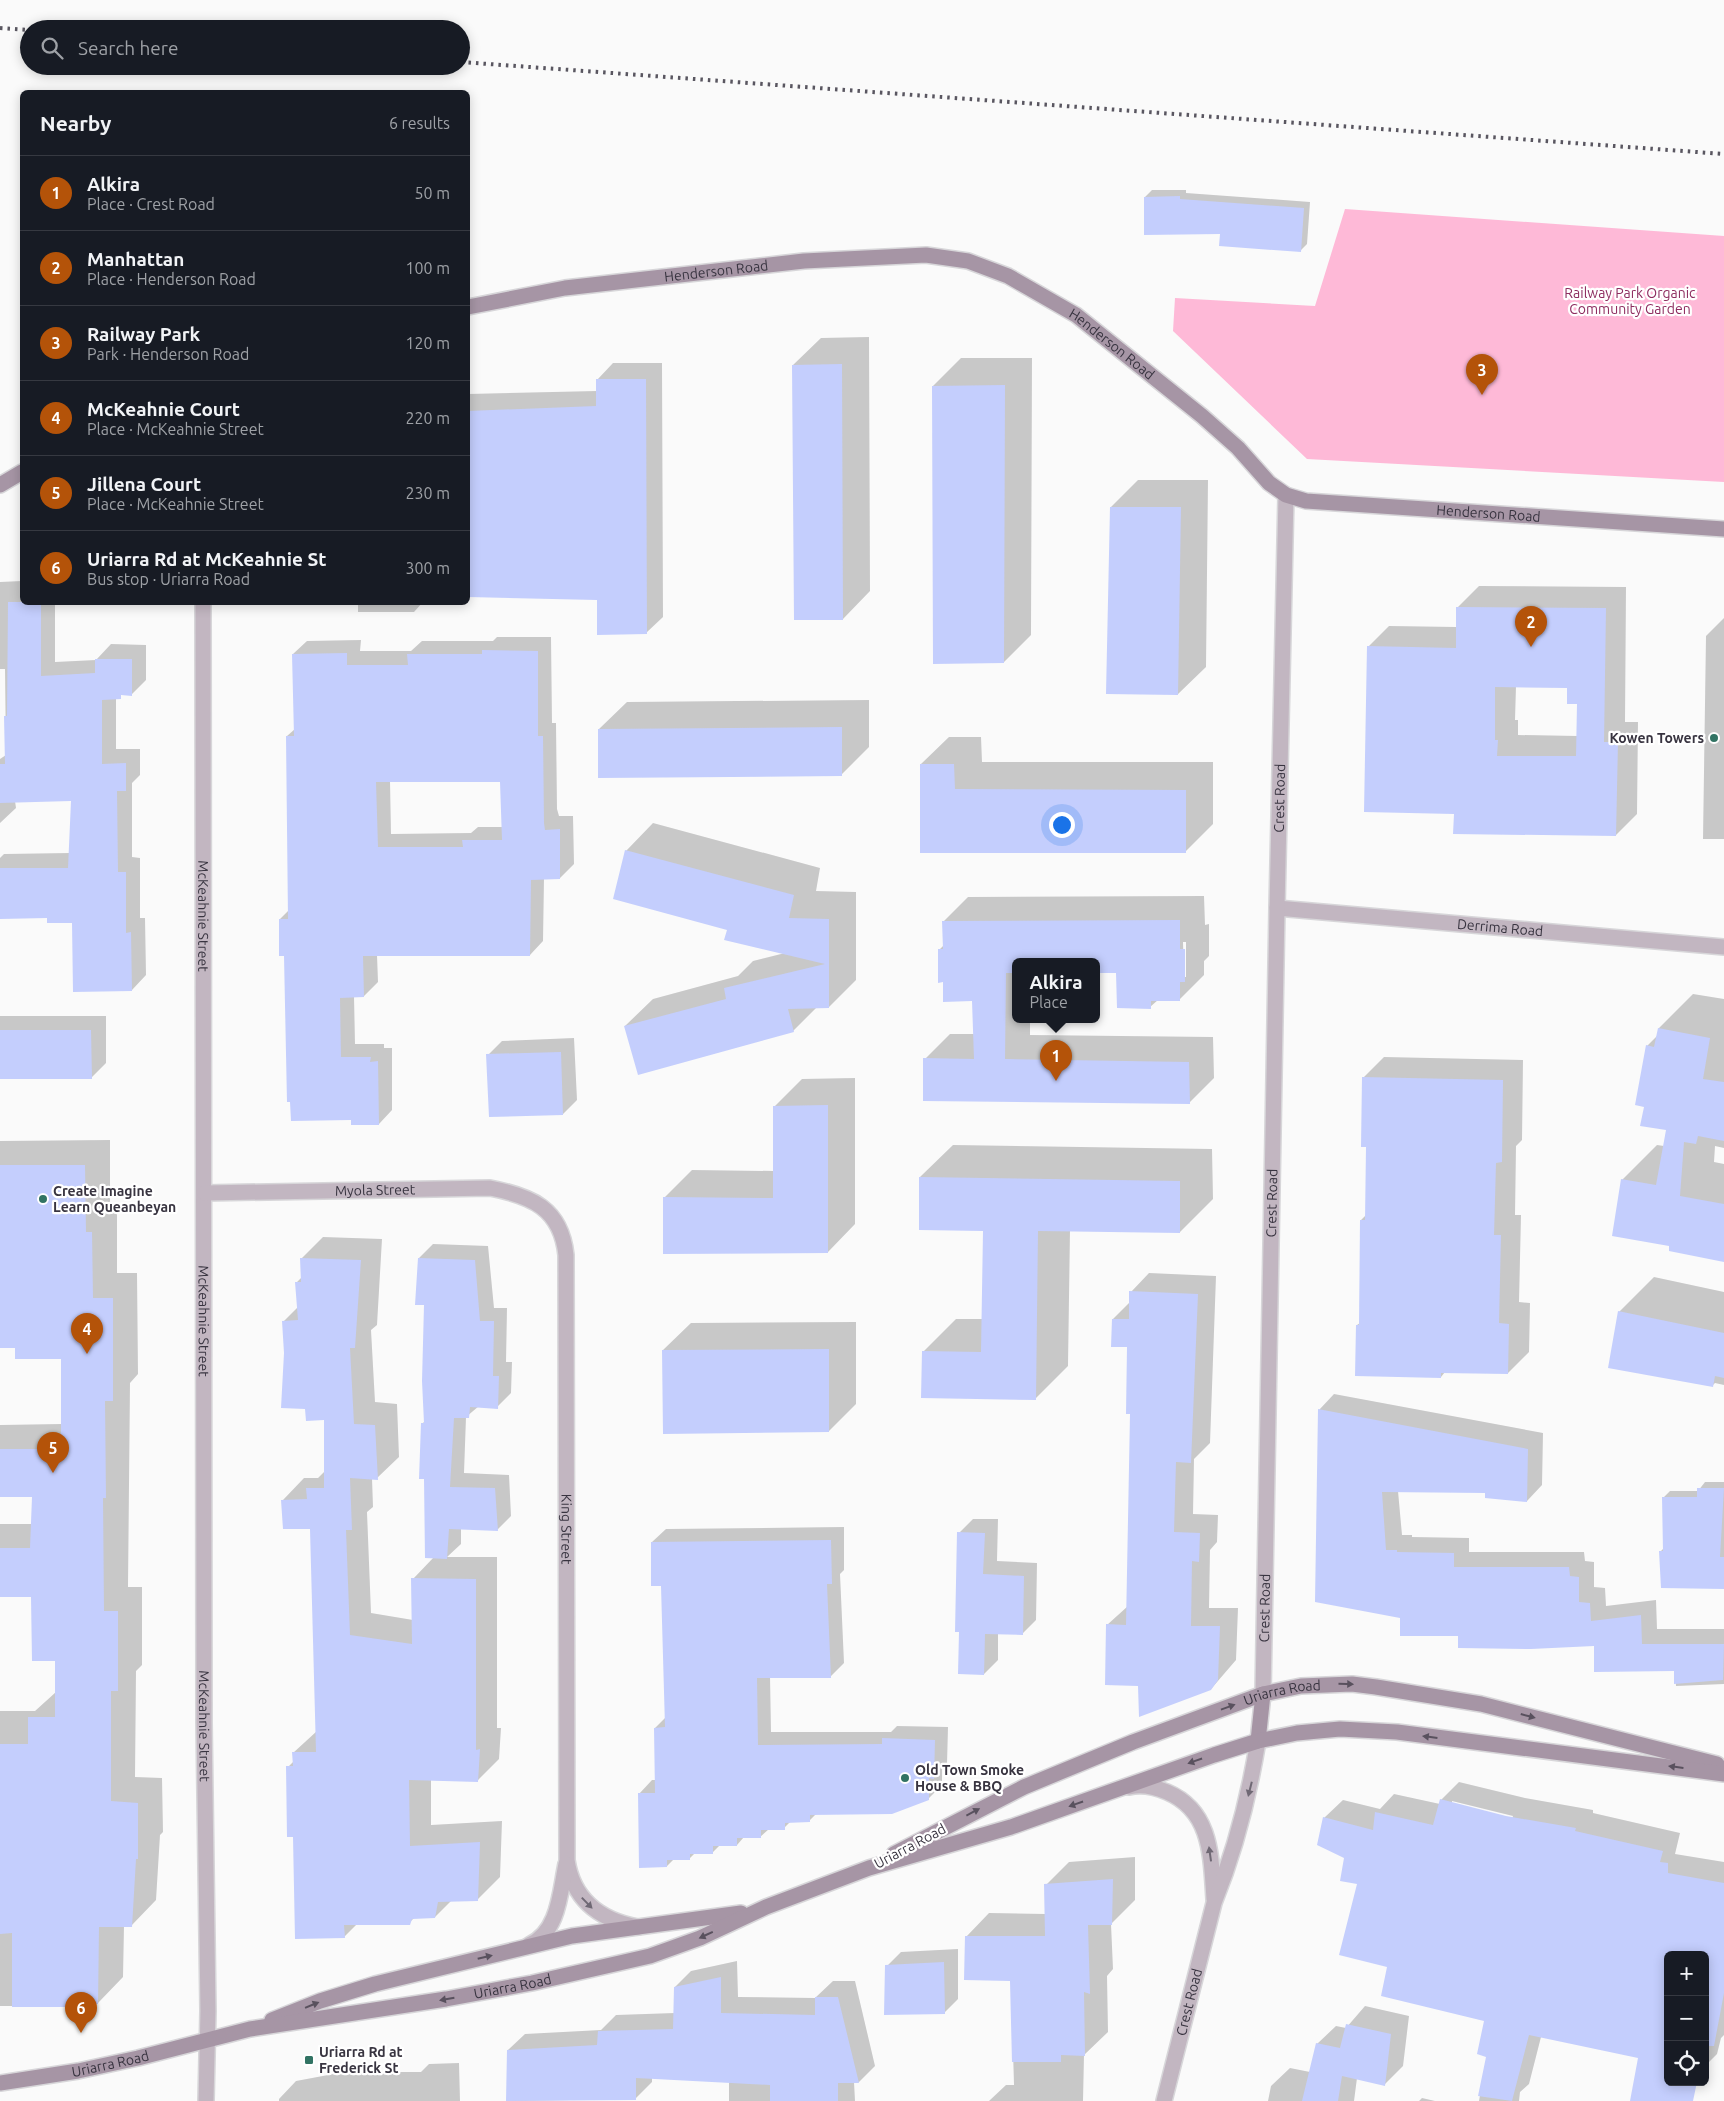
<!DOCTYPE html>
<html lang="en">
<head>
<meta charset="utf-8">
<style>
  :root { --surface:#171b24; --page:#20242c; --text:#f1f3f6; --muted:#9ea1a6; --line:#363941; --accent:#b45309 }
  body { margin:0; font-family:Ubuntu,sans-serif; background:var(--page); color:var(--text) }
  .controls { position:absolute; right:15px; bottom:15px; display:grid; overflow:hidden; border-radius:8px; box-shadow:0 2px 12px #0003 }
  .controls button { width:45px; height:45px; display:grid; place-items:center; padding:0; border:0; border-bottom:1px solid var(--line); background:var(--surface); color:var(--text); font:25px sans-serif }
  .you { position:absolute; left:1061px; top:824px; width:18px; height:18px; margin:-12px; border:4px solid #fff; border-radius:50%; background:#1a73e8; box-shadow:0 0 0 8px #1a73e833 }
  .badge { display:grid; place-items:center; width:32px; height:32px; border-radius:50%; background:var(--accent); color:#fff; font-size:16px; font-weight:700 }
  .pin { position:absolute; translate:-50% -41px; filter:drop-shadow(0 1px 2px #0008) }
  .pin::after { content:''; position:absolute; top:26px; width:18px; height:15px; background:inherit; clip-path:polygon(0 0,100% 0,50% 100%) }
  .popup { position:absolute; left:1012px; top:958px; width:88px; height:65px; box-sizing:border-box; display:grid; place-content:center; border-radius:8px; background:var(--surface); filter:drop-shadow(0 1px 4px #0005); font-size:16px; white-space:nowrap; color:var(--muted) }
  .popup b { font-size:19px; color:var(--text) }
  .popup::after { content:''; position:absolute; left:50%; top:100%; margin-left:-10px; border:10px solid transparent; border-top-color:var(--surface) }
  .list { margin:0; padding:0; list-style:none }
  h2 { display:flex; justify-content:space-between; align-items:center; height:65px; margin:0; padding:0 20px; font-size:21px }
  h2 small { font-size:16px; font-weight:400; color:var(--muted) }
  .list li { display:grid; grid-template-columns:32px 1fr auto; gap:15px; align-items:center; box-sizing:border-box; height:75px; padding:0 20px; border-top:1px solid var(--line) }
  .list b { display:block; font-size:19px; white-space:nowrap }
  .list p { margin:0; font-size:16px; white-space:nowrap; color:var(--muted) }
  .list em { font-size:16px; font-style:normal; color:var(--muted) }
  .icon { flex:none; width:28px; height:28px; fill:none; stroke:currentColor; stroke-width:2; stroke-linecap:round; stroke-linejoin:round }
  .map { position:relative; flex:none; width:1724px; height:2101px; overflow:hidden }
  .search { position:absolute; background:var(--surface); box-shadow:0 2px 12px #0003; left:20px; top:20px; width:450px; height:55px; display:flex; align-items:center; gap:12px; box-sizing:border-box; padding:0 18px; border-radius:28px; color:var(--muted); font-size:19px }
  .panel { position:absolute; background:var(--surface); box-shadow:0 2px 12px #0003; left:20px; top:90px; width:450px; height:515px; border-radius:8px }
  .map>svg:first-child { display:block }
</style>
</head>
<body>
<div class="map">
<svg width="1724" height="2101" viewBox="0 0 1724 2101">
  <rect width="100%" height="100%" fill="#fafafa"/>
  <path fill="#feb9d7" d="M1345 209 1724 236V482L1307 459 1173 331 1175 298 1315 306Z"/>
  <path fill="#0003" fill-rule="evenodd" d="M1152 190H1186V193L1310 202 1307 244 1300 251 1221 233 1145 197Z
    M869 337 870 591 843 619 793 365 821 338Z
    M961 358H1032L1031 635 1004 662 933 386Z
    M613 363H662L663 617 646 633 598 599 468 596V394L597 391V380Z
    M1138 480H1208L1206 667 1178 694 1111 507Z
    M22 581V602H55V662L96 660 111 644 146 645V680L131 695 123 694 116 698V749H140V775L132 783V857L140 858V918H145L146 975 132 990 73 921 48 917H0V858L4 854 70 853 72 800 15 801 16 808 0 823V759L6 755 5 669H0V582Z
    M1479 586 1626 587 1625 722H1638L1637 814 1616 835 1455 813 1368 647 1389 626 1457 627 1458 607ZM1516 686 1568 687 1578 703V736L1518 735V720H1515Z
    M358 602H423L414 612H358Z
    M1724 618V839H1703L1706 636Z
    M497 637H551L552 723H556L557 809 559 816H573L574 864 560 878H544L543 941 530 955H377L378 982 364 996H354L355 1044H384V1048H392V1110L379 1124 352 1119 285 955 280 919 289 910 287 736 295 729 293 654 307 641 361 640 360 651H411L422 641H493ZM390 781H501L503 827H478L471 833 391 834Z
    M869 700V747L841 775 599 729 627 702Z
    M949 737H981L982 762H1213V824L1185 852H921V764Z
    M653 823 820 868 816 891 856 892V980L829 1007H817L793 1031 625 1026 653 999 738 976 753 961 785 953 728 929 626 851Z
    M1204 896 1205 925 1209 924V956L1204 961V975L1179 1000H1158L1150 1007 1117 972H1096V962H1016V1020H1030V1035L1213 1037 1214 1078 1189 1103 925 1059 950 1034H975L973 1000 944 981 939 950 944 945 943 922 968 897ZM1183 942H1186V977H1184Z
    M1693 994 1724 999V1148L1715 1146 1714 1162 1724 1164V1261L1670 1245 1622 1180 1657 1145 1664 1146 1667 1129 1645 1106 1647 1046 1657 1036 1659 1028Z
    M0 1016H106V1063L91 1078H0Z
    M574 1038 577 1100 563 1114 488 1055 502 1041Z
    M1384 1057 1523 1060 1522 1140 1516 1146 1515 1215H1521L1519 1302 1530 1303 1529 1352 1508 1373 1445 1372 1441 1377 1357 1325 1360 1323 1361 1220 1366 1215 1367 1145 1363 1078Z
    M855 1078V1224L828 1252 664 1198 692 1170 774 1171V1107L802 1079Z
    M110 1140V1208H117V1273H137L138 1374 130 1383 128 1587H142V1665L136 1671 135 1777 162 1778 163 1832 160 1835 156 1900 131 1926H124L123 1977 98 2003 71 2002 67 2006H0V1711H35L56 1692V1659L33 1596H0V1524H32L33 1496H0V1425L62 1424V1358L16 1347H0V1141Z
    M953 1145 1212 1149 1213 1199 1180 1232 1070 1230 1068 1366 1035 1399 923 1352 956 1319H983L984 1230 920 1177Z
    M323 1237 382 1239 377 1325 371 1330 375 1402 397 1404 399 1457 377 1478H372L373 1507 367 1512 371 1613 413 1620V1579L434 1557 422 1424 425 1421 426 1304 419 1258 433 1244 488 1246 494 1308H507L506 1362H512L511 1393 497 1407 479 1406 466 1417 464 1473 509 1475 511 1516 497 1530 461 1528V1544L447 1557H497V1728H501L499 1759 477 1781 431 1780V1825L502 1821 500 1877 478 1899 451 1901 435 1917H415L409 1923 357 1924 344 1937 294 1836 288 1767 294 1761 293 1753 317 1731 312 1528 283 1500 304 1478H318L325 1471 326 1419 306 1408 285 1353 283 1322 299 1306 297 1282 302 1277 301 1259Z
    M1149 1273 1216 1276 1210 1443 1194 1459 1193 1514 1218 1515 1217 1542 1210 1550 1209 1608H1238L1236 1660 1211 1689 1140 1685 1107 1625 1128 1606 1132 1413 1128 1346 1113 1319 1130 1302 1131 1292Z
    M1654 1277 1724 1292V1385L1715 1383 1713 1385 1619 1312Z
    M856 1322V1404L829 1431 663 1350 691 1323Z
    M1334 1394 1543 1433 1542 1485 1527 1501 1486 1491H1398L1402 1535H1412V1537L1469 1538V1552H1584L1585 1561 1594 1562V1587L1605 1588 1606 1606 1656 1600 1657 1629H1724V1684L1676 1686 1675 1670 1595 1645 1459 1635 1401 1617 1319 1410Z
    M1705 1482H1724V1588L1660 1552 1664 1548 1663 1498 1670 1491H1698Z
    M973 1519H998L997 1561 1037 1563 1036 1620 1022 1634 998 1633V1660L984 1674 959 1533Z
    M844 1527V1570L840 1574 844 1663 830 1677 770 1676 771 1732H891L897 1726 948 1727 947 1764 942 1769V1785L928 1799 816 1814 809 1821H791L784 1828 769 1829 760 1837H744L737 1845H720L713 1852 695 1853 689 1859H674L667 1866 639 1794 652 1780H656L655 1728 666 1717 662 1585 652 1542 666 1529Z
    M1459 1782 1525 1798 1593 1810V1813L1680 1833 1675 1854 1724 1862V2035L1721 2038 1717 2054 1705 2066V1955H1668L1541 2037 1529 2084 1520 2092 1519 2101H1479L1487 2056 1486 2020 1389 1967 1358 1883 1324 1818 1343 1800 1380 1809 1394 1794 1440 1804 1441 1800ZM1452 1801 1513 1816 1512 1819 1452 1804Z
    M1135 1857V1900L1111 1924 1113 1969 1107 1976 1108 2032 1084 2055 1083 2101H989L1006 2085H1014L1011 1980 966 1937 989 1913 1046 1914V1885L1069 1862Z
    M958 1949V1999L944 2013 887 1966 901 1952Z
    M737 1961 738 1997 815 1998 833 1981H855L875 2066 859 2082H854L855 2101H729V2082L652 2078V2082L635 2099 507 2101 508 2050 525 2034 601 2030 616 2015 675 2013V1987L691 1971Z
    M1365 2006 1409 2016 1403 2066 1385 2084 1357 2078 1354 2101H1268L1271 2086 1290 2068 1310 2072 1317 2044 1336 2026 1346 2028Z
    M459 2063 460 2101H279V2099L296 2081 371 2067 372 2072H421L429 2064Z
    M1422 2098 1435 2101H1419Z"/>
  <path fill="#c4cefd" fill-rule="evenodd" d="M1180 196V199L1304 208 1301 252 1219 246 1220 234 1144 235V197Z
    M842 364 843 620H794L792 365Z
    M596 379H646L647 634 597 635V600L468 597V411L596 406Z
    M1005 385 1004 663 933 664 932 386Z
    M1110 507H1181L1178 695 1106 694Z
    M8 602H41V676L95 673V659H132V696L121 695V699L102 700V764L126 763V791H117L118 872H126V933L131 932 132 991 73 992 72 923H47V918L0 919V868H68L71 801 0 803V764H5L4 716H7Z
    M1456 607 1606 608 1604 742H1618L1616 836 1453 834 1454 814 1364 812 1367 646 1456 648ZM1495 687 1567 688V704H1577L1576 756H1497L1498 740H1495Z
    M482 650 538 651V736H543L544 823 545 830 560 829V879L531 880 530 956H363L364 997 340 998 341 1057H371L370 1062 378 1061 379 1125H351V1120L291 1121 290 1102H287L284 956H279V919H288L286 736H294L292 654 347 653V665H408L407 654H482ZM376 782H500L502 840H462L463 847H378Z
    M842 727V776L598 778V729Z
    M920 764H954L955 789 1186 790V853H920Z
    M625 850 794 895 789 918 829 919V1008L788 1009 794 1032 638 1075 624 1026 726 999 724 988 825 964 724 940 727 930 613 899Z
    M1180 920V949H1185V982H1180V1001H1151V1009L1117 1008 1116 973H1096V962H1016V973H1006L1005 1059 1189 1062 1190 1104 923 1101V1058L974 1059 972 1001 943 1002V982L938 983V949H943L942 921Z
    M1658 1028 1710 1038 1703 1079 1724 1082V1141L1698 1136 1696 1144 1684 1142 1680 1196 1724 1204V1262L1669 1251V1246L1612 1236 1621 1179 1656 1185 1666 1130 1640 1126 1644 1107 1635 1105 1646 1045 1654 1047Z
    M0 1030H91L92 1079H0Z
    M561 1052 563 1115 489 1117 486 1054Z
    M1362 1077 1503 1080 1502 1162 1496 1163 1494 1235H1501L1499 1323 1509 1324 1508 1374 1441 1373V1378L1355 1376 1356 1325H1359L1360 1220H1365L1366 1147H1361Z
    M828 1105V1253L663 1254V1197L773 1198V1106Z
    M0 1165H85L86 1232H92L93 1298H113V1401H105L106 1498H103L104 1611H118V1691H111V1801L138 1803V1859H136L132 1927H99L98 2004H71L68 2007H12V1933L0 1934V1744H28V1717H55V1661H32L31 1597H0V1548H30L32 1497H0V1449H61V1359H15V1348H0Z
    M919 1177 1180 1181V1233L1038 1231 1036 1400 921 1398 922 1351 981 1352 983 1231 919 1230Z
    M300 1258 361 1260 355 1348H350L354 1424 375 1425 378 1480 350 1478 352 1530H346L350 1635 412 1644 411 1578 476 1579V1750L480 1749 478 1782 409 1780 410 1846 480 1842 478 1901 438 1902 435 1918 412 1919 410 1925H344L345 1938 295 1939 293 1837H287L286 1766H293L292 1752H316L310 1529H283L281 1500 307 1499 306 1488H324V1420L306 1421 305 1409 281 1408 284 1353 282 1321 298 1320 295 1282H301Z
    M418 1258 475 1260 480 1321H494L493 1376H499L498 1409 470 1407 469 1418H454L450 1487 495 1488 498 1531 449 1529 447 1559 425 1558 424 1479H419L421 1423H424L422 1381 424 1305H415Z
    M1129 1291 1198 1294 1191 1463 1176 1462 1174 1532 1200 1533 1199 1562 1192 1561 1191 1626H1220L1218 1680 1211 1690 1139 1717 1138 1686 1105 1685 1106 1624 1126 1625 1130 1414H1126L1127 1347H1111L1112 1319H1129Z
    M1618 1311 1724 1333V1378L1715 1376 1713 1387 1608 1368Z
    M829 1349V1432L663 1434 662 1350Z
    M1318 1409 1528 1449 1527 1502 1485 1498V1493L1382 1492 1386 1550H1397V1552L1454 1553V1567H1569L1570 1576 1579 1577V1602L1590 1603 1591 1621 1641 1615 1642 1644H1724L1723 1680 1674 1684V1671L1594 1672V1646L1531 1649 1458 1648V1636H1400V1618L1315 1602Z
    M1697 1488H1724L1720 1557H1724V1589L1661 1588 1659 1551H1663L1662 1497H1697Z
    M957 1532 985 1533 983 1574 1024 1576 1023 1635 985 1634 984 1675 958 1674 959 1632H955Z
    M831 1540 832 1584H827L831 1678H757L758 1745 882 1744V1738L935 1740 934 1779 929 1778V1800L892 1814 810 1815V1822L785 1823V1830H761V1838H737V1846H713V1854H690V1860H667V1867L639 1868 638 1793H655L654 1728 665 1727 661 1586H651V1542Z
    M1440 1799 1506 1816 1576 1828 1575 1831 1663 1851 1660 1862 1668 1863V1873L1724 1883V1993L1714 2046H1706L1705 2049V1955H1668V2082H1697L1693 2101H1630L1638 2058 1529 2035 1512 2101 1478 2096 1486 2057 1477 2054 1484 2021 1381 1996 1387 1967 1339 1955 1357 1884 1340 1881 1344 1858 1317 1845 1323 1817 1373 1830 1375 1812 1433 1825Z
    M1113 1879 1112 1925H1088L1090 1994 1084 1992 1085 2056 1061 2055V2062H1012L1010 1981 964 1980 965 1936H1045L1044 1884Z
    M944 1962 945 2014 884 2015 885 1965Z
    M721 1977V2013L815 2015V1997H838L859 2083H838V2101H770V2085L636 2078V2100L506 2101 507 2050 597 2045 598 2031 673 2029 674 1987Z
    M1346 2024 1391 2034 1385 2086 1342 2076 1338 2101H1302L1316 2043 1340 2048Z"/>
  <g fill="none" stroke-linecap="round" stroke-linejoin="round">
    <defs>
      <g id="street">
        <path id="s1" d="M203 602 204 1722 208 2011 206 2101"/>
        <path id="s2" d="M1277 908 1724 947"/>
        <path id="s3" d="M205 1193 490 1188C531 1196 561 1208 566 1255L567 1860C573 1900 600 1920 638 1927"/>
        <path id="s4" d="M1263 1694 1277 908 1286 495"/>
        <path d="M1129 1787C1142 1784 1155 1787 1167 1792 1212 1811 1211 1857 1214 1899"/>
        <path d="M529 1945C559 1932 560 1892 566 1864"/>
        <path id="s5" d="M1164 2101 1214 1903C1235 1851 1249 1796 1258 1741"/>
      </g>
      <g id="secondary">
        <path id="s6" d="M468 307 565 288 804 261 926 255 968 261 1008 276 1076 315 1202 416 1238 448 1269 483 1286 495 1306 501 1724 529"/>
        <path d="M0 485 22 472"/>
        <path d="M1258 1741 1263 1694"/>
        <path id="s7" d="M894 1854 1024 1787 1133 1742 1263 1694 1301 1686 1352 1684 1376 1687 1481 1704 1717 1764"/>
        <path d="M272 2020 320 2001 375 1984 572 1936 741 1913"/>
        <path id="s8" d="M0 2083 78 2071 138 2058 250 2029 446 1999 532 1983 650 1956 700 1938 766 1907 869 1868 1011 1827 1214 1755 1258 1741 1297 1733 1340 1729 1397 1732 1724 1774"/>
      </g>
    </defs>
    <use href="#street" stroke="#d7d6d9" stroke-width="18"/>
    <use href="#secondary" stroke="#d7d6d9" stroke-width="18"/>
    <use href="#street" stroke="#c2b6c1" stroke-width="15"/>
    <use href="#secondary" stroke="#a695a5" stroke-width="15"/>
    <path stroke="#595660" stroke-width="4" stroke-dasharray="2.5 5" stroke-linecap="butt" d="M0 28 29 30
      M461 62 1724 154"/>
  </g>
  <defs><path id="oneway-solid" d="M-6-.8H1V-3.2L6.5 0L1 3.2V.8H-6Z" transform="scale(1.25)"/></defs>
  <g fill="#59515e">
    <use href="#oneway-solid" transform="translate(1346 1684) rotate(1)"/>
    <use href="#oneway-solid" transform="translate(1228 1707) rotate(-20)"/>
    <use href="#oneway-solid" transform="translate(1528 1716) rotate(15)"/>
    <use href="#oneway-solid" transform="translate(1430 1737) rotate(-173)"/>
    <use href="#oneway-solid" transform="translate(1195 1761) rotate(161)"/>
    <use href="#oneway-solid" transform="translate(1676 1767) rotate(-173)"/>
    <use href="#oneway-solid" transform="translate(1076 1804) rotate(161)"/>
    <use href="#oneway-solid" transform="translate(973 1812) rotate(-28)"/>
    <use href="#oneway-solid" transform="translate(706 1935) rotate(155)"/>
    <use href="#oneway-solid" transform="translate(485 1957) rotate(-13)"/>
    <use href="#oneway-solid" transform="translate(447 1999) rotate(170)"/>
    <use href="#oneway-solid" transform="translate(312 2005) rotate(-22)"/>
  </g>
  <g fill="#6f6874">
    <use href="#oneway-solid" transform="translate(1250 1789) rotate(104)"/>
    <use href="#oneway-solid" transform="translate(1210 1854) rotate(-98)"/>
    <use href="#oneway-solid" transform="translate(587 1903) rotate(46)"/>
  </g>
  <g fill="#317363" stroke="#fff" stroke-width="2">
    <circle cx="1714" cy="738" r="5"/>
    <circle cx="43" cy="1199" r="5"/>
    <circle cx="905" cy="1778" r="5"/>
    <rect x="304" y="2055" width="10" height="10" rx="2.5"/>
  </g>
  <g text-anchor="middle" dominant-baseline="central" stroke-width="4.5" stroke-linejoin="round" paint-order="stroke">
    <g font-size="14" fill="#383440" stroke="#fff">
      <text stroke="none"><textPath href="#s6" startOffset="251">Henderson Road</textPath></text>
      <text stroke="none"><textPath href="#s6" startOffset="671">Henderson Road</textPath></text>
      <text stroke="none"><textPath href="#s6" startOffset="1106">Henderson Road</textPath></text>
      <text stroke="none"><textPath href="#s4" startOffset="896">Crest Road</textPath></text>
      <text stroke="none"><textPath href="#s1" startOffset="314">McKeahnie Street</textPath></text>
      <text stroke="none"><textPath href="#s2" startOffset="224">Derrima Road</textPath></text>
      <text stroke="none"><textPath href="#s3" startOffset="170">Myola Street</textPath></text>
      <text stroke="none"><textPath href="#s4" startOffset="491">Crest Road</textPath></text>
      <text stroke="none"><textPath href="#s1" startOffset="719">McKeahnie Street</textPath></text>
      <text stroke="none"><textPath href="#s3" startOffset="670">King Street</textPath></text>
      <text stroke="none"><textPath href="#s4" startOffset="86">Crest Road</textPath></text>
      <text stroke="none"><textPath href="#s7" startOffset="422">Uriarra Road</textPath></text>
      <text stroke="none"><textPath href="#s1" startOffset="1124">McKeahnie Street</textPath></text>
      <text transform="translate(910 1846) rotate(-28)">Uriarra Road</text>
      <text stroke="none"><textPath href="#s8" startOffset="522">Uriarra Road</textPath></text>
      <text stroke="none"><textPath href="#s5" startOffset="102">Crest Road</textPath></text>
      <text stroke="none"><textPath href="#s8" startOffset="112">Uriarra Road</textPath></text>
    </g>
    <g font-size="14" fill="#8d2c5f" stroke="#fff">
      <text x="1630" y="293">Railway Park Organic<tspan x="1630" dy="16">Community Garden</tspan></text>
    </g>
    <g font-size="14" font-weight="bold" fill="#383440" stroke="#fff" text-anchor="start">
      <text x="1704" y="738" text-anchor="end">Kowen Towers</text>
      <text x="53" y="1191">Create Imagine<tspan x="53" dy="16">Learn Queanbeyan</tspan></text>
      <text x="915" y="1770">Old Town Smoke<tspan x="915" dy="16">House &amp; BBQ</tspan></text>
      <text x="319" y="2052">Uriarra Rd at<tspan x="319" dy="16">Frederick St</tspan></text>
    </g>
  </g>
</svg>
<div class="controls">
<button>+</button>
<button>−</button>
<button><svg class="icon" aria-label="locate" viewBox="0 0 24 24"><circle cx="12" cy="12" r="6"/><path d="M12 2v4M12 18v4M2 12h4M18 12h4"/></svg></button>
</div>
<div class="you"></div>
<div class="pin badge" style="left:1056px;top:1081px">1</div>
<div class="popup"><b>Alkira</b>Place</div>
<div class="pin badge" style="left:1531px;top:647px">2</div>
<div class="pin badge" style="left:1482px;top:395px">3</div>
<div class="pin badge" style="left:87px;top:1354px">4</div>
<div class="pin badge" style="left:53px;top:1473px">5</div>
<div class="pin badge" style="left:81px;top:2033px">6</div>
<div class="search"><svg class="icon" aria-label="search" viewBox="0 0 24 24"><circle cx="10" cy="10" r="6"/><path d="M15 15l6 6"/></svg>Search here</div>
<section class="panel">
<h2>Nearby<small>6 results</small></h2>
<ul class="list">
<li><span class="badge">1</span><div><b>Alkira</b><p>Place · Crest Road</p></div><em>50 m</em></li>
<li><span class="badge">2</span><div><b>Manhattan</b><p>Place · Henderson Road</p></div><em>100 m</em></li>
<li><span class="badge">3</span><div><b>Railway Park</b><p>Park · Henderson Road</p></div><em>120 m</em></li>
<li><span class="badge">4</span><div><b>McKeahnie Court</b><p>Place · McKeahnie Street</p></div><em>220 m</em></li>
<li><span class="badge">5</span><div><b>Jillena Court</b><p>Place · McKeahnie Street</p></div><em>230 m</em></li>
<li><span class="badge">6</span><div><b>Uriarra Rd at McKeahnie St</b><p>Bus stop · Uriarra Road</p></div><em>300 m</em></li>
</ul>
</section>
</div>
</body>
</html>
